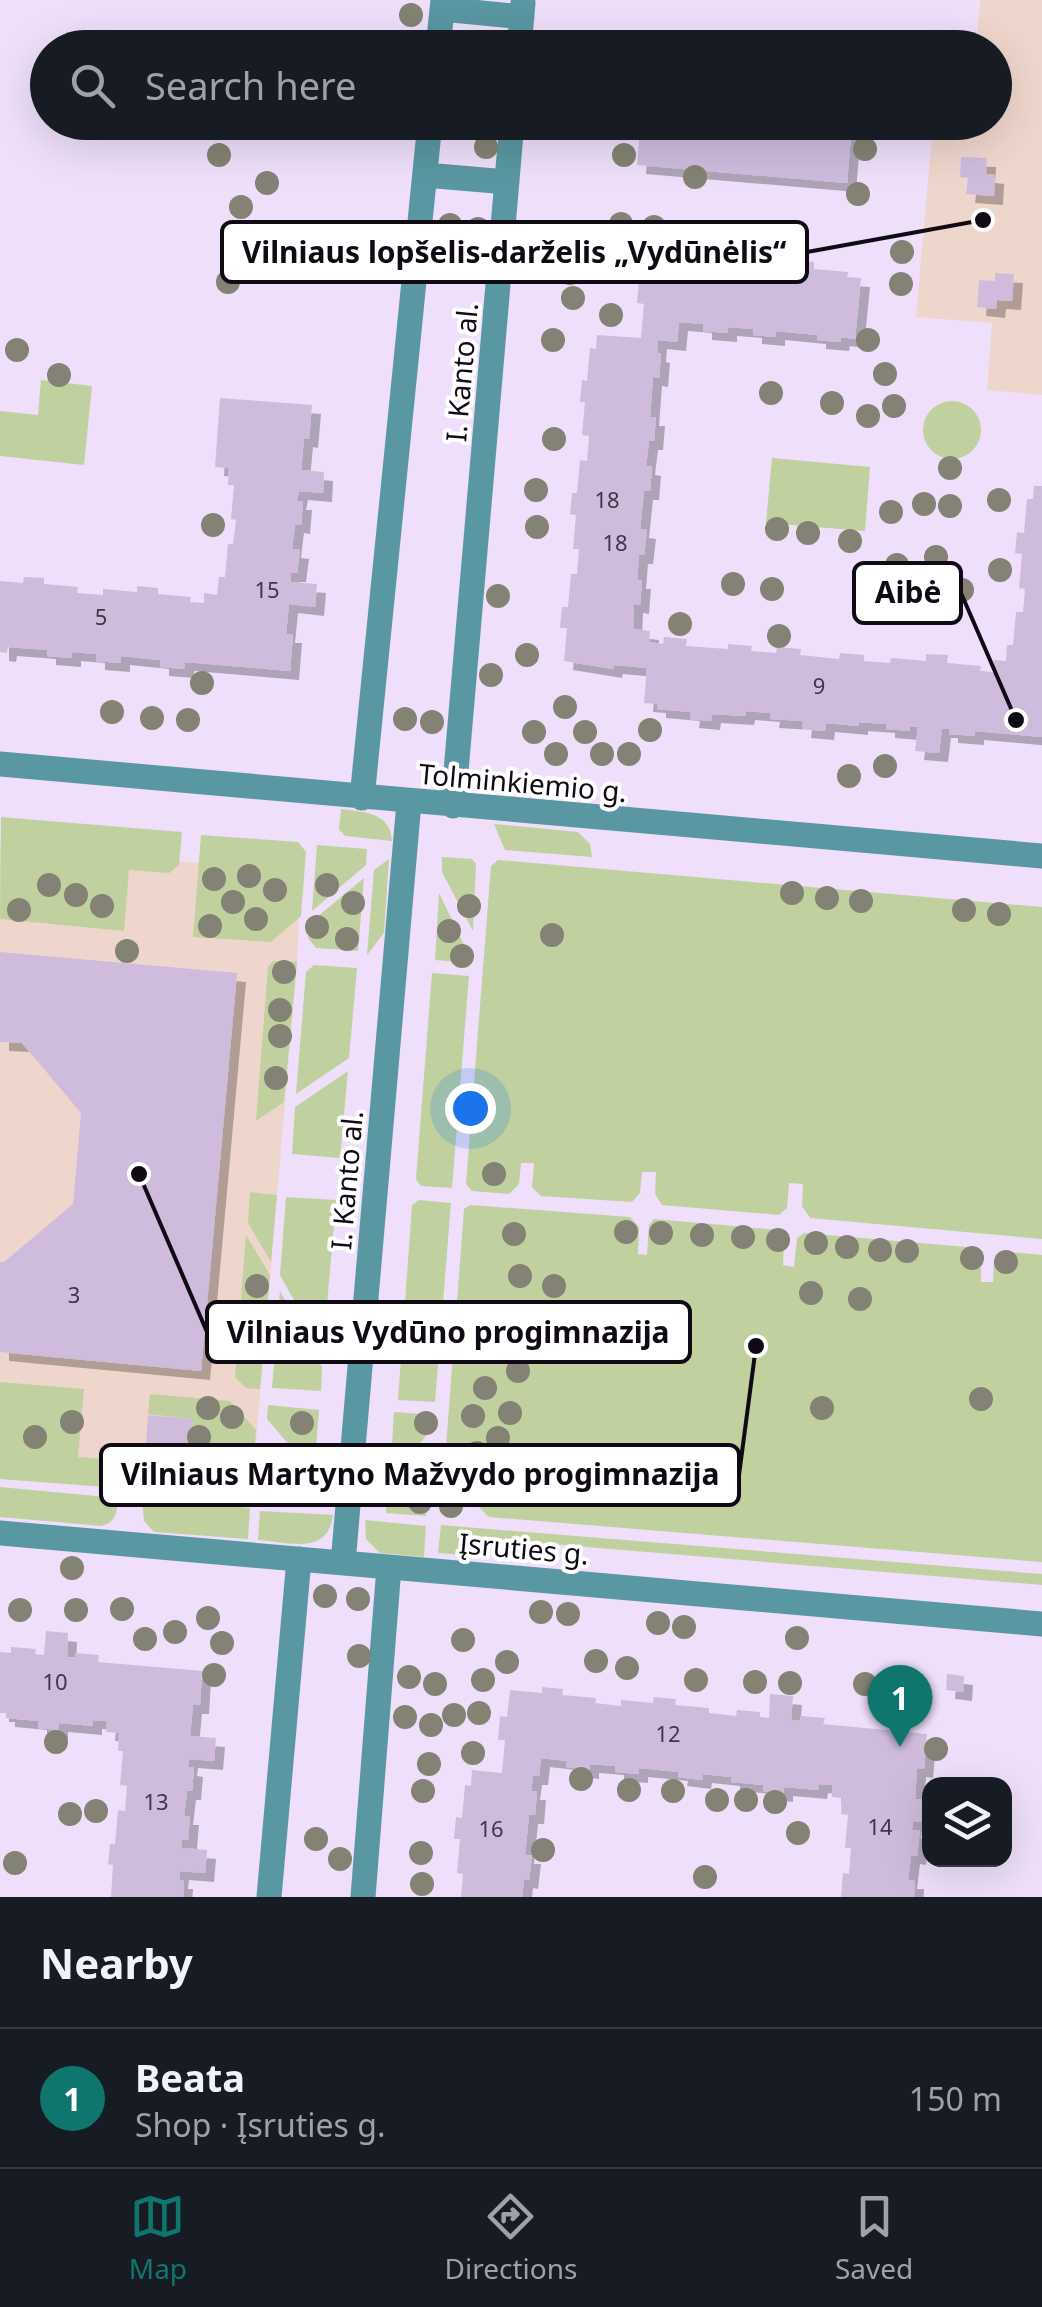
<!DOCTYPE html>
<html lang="en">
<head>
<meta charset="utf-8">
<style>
  :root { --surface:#171b24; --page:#242831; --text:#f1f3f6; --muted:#9ea1a6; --line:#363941; --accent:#0f766e }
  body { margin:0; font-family:"Noto Sans",sans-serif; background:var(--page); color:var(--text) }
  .controls { position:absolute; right:30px; bottom:30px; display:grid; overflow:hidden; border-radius:20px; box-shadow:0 10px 40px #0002 }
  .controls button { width:90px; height:90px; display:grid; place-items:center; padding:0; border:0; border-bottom:2px solid var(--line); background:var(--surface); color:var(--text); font:50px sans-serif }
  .you { position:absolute; left:470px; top:1108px; width:35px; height:35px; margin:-25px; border:8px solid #fff; border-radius:50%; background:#1a73e8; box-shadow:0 0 0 15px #1a73e833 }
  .badge { display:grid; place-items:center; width:65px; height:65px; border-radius:50%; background:var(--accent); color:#fff; font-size:32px; font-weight:700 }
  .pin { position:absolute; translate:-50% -82px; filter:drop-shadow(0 2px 5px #0008) }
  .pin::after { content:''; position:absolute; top:52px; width:35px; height:30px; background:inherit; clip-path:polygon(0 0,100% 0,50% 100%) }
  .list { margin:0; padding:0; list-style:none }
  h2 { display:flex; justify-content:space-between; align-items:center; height:130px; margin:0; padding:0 40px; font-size:42px }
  h2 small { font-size:32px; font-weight:400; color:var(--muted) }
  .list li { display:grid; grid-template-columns:65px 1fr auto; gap:30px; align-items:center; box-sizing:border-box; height:140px; padding:0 40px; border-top:2px solid var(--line) }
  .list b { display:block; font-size:38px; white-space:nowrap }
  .list p { margin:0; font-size:32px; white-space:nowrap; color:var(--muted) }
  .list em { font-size:32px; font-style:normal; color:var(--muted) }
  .icon { flex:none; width:55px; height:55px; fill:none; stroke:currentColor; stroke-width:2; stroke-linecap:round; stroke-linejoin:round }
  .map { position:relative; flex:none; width:1042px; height:1897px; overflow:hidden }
  .search { position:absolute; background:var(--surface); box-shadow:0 10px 40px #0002; left:30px; right:30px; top:30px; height:110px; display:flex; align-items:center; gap:25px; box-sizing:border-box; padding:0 35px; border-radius:55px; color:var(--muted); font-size:38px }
  .sheet { height:270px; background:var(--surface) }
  nav { display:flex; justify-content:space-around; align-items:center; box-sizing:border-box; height:140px; border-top:2px solid var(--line); background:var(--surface); font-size:28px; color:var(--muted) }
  nav a { display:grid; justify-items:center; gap:5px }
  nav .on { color:var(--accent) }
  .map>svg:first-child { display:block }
</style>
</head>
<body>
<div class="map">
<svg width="1042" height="1897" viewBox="0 0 1042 1897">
  <defs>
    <filter id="shadow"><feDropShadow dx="9" dy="9" stdDeviation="0" flood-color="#0004"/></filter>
  </defs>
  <rect width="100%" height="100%" fill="#efdffa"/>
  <path fill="#efd6cd" d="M980 0H1042V395L987 390 992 323 916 317 933 123 994 122V48L940 47V44L976 46Z
    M0 847 301 871 297 962 253 1477 0 1456Z"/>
  <path fill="#c0d19f" d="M41 380 92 386 84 465 0 456V411L38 415Z
    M923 430a29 29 0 1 1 58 0a29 29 0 1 1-58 0Z
    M772 458 870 467 865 531 766 523Z
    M341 809C363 812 391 812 392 841L345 836 339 829Z
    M1 817 182 832 179 865 169 873 129 870 124 931 0 919Z
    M494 824 578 832 590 844 592 857 505 850Z
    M201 835 298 842 306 852 301 916 271 942 193 937Z
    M317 845 367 849 366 865 312 911Z
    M442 857 472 859 476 864 473 931 442 872Z
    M389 859 384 933 367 955 374 870Z
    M498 860 1042 907V1239L810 1218 802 1206 803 1184 789 1183 787 1208 779 1215 662 1205 655 1194 656 1172H642L640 1193 632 1202 541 1196 532 1187 534 1163H521L519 1184 509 1194 472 1191 466 1184 491 866Z
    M364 878 358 951 316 948 308 938 311 922Z
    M439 893 469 955V963L435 960Z
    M273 961 297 962 284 1102 256 1121 268 967Z
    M314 965 357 968 349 1058 296 1094 306 972Z
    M432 973 469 976 452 1188 421 1186 416 1179Z
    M348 1071 340 1158 292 1154 295 1107Z
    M250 1192 277 1195 271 1262 248 1223Z
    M286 1197 336 1200 323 1352 280 1275Z
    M419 1200 451 1203 435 1402 398 1400 412 1205Z
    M470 1205 630 1217 639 1227 638 1254 647 1255 649 1225 654 1219 778 1230 784 1240 783 1265 794 1267 797 1238 804 1233 978 1248 981 1258V1282H993L994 1260 1000 1251 1042 1255V1562L489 1517 444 1473 464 1209Z
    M246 1235 270 1275 260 1389 246 1388 235 1377Z
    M280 1291 322 1367 321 1391 272 1388Z
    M0 1382 84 1389 78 1457 108 1459 117 1469 118 1488 0 1479Z
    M150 1394 230 1401 256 1430 251 1492 234 1491 233 1499 142 1491 145 1458 189 1461 192 1419 148 1414Z
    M268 1405 319 1410 314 1474 267 1419Z
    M394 1412 435 1415 434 1426 390 1480Z
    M266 1442 313 1491 312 1504 262 1501Z
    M432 1446 426 1516 386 1513 387 1500Z
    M0 1487 118 1498C117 1512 116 1523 101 1526L0 1517Z
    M142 1499 250 1508 248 1539 154 1532 144 1521Z
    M260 1511 333 1515C328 1556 288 1542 258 1540Z
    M365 1520 426 1526 424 1557 380 1553 366 1539Z
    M441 1525 1042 1574V1585L466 1537 464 1555 438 1553Z"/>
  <path fill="#cfbcdd" filter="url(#shadow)" d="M634 122H852L847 183 637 165 640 130 634 129Z
    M961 157 987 158 986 174 995 175 994 196 966 194 968 178 960 177Z
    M680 251 701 253V259L734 262V267L758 269 759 264 792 267 793 260 814 262V269L848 272 847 277 861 278 855 339 841 337 840 342 817 340V335L776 331V337L753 335V329L728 327V333L703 331V324L679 322 677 342 658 340 657 353 661 354 659 378 653 377 650 417H656L654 441H649L646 466 652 467 650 491H644L640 529 647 530 644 555H639L637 580H642L640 605 634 604 633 629 650 631 649 642 663 644 664 637 687 639 686 646 728 649V644L752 646 751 651 776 653 777 647 801 649 800 655 839 659 840 653 864 655V661L890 663 891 658 926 661V654L948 655 947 663 981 666 980 671 993 672 994 660 1006 661 1007 645H1013L1016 612H1023L1025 589 1019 588 1022 554 1015 553 1017 532 1024 533 1027 499H1033L1034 486H1042V737L975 731V736L949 734V729H942L939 753 915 751 918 727 910 726V731L886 729V724L859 722V726L826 723 825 731 802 729 803 721 770 719 771 713 746 711 745 716 712 714 711 721 690 719 691 712 657 709V704L644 703 647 668 614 665 613 669 564 661 567 628H560L562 607H568L571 574H577L579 549H573L576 515 570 514 572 493H577L580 460 587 461 589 436 582 435 585 402H580L582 380 587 381 590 348 596 349 597 335 641 338 644 304 637 303 639 280 646 281 648 255 680 258Z
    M995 273 1014 274 1012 301 997 300 996 309 977 307 979 280 995 281Z
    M220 398 312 405 309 439 304 438 301 470 324 472 323 493 299 491 297 501H303L301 525 295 524 292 549 300 550 297 573H291V582L317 584 315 607 289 604 286 634H293L290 671 185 662V669L160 667V660L121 656V663L96 661V654L72 652V658L47 656V650L8 647 7 653 0 652V581L23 583 24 577 44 578V584L78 587 77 593 103 595V589L137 592V586L158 588V594L191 597 190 602 204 603V593L217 595 219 577H225L228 544H233L236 520 231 519 234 485H228L229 468 215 467Z
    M0 952 237 973 201 1371 0 1352V1262H4L73 1204 81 1113 22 1043 0 1042Z
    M148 1415 192 1419 189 1461 145 1458Z
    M46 1631 68 1633 67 1657H75V1653L99 1655 98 1662 202 1671 200 1705H193L190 1736 216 1738 214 1761 189 1759 188 1767 194 1768 192 1791H187L184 1816H190L188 1840H182V1848L207 1850 205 1873 180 1871 179 1880H184L183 1897H111L113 1865 108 1864 110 1844H115L118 1810 125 1811 127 1786 120 1785 123 1751H118L119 1733 106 1732 107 1721 93 1720V1726L59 1723V1730L38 1728V1721L6 1718V1713H0V1652L11 1653V1647L36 1649 35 1654 44 1655Z
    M947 1674 964 1676 963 1692 946 1690Z
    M542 1687 563 1689 562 1695 596 1698 595 1703 621 1706V1700L653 1703 654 1697 676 1699 675 1705 709 1708V1713L736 1716 737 1710 760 1712V1717L769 1718 770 1694 793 1696 791 1720 800 1721 801 1716 825 1718 823 1724 927 1734 924 1769 917 1768 915 1799 930 1800V1822L913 1821 912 1830H920L917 1856 911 1855 908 1880H915L914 1897H841L843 1873 849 1874 851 1848H845L848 1815 841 1814 842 1798 832 1797V1785L819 1784 818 1790 784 1787V1793L763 1791 764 1785 731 1782V1777L703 1774 702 1780 678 1777 679 1772 639 1768V1774L615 1772V1766L590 1764V1770L566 1767 567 1761 541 1758 539 1776H533L531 1791H537L535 1815H529L525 1855H532L529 1880 524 1879 522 1897H461L463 1874 457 1873 460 1839H454L456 1817 462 1818 465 1785 471 1786 472 1770 502 1773 505 1740H498L500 1716 507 1717 510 1690 542 1693Z"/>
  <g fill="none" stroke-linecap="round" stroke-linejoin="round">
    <path stroke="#5997a2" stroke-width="25" d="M442 9 522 17
      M438 48 443 0
      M519 48 523 3
      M425 175 507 182
      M0 764 1042 856
      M362 798 430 122
      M453 806 512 122
      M0 1533 1042 1624
      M343 1563 409 802
      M269 1897 299 1559
      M363 1897 389 1567"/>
  </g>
  <g fill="#838274">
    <circle cx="411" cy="15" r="12"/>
    <circle cx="486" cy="147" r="12"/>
    <circle cx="865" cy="149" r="12"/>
    <circle cx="219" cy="155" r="12"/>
    <circle cx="624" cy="155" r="12"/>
    <circle cx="695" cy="177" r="12"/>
    <circle cx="267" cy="183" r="12"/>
    <circle cx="858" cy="194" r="12"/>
    <circle cx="241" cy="207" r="12"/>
    <circle cx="621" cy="224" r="12"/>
    <circle cx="450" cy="225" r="12"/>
    <circle cx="654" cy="227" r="12"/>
    <circle cx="478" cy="229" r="12"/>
    <circle cx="902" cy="252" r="12"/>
    <circle cx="570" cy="273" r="12"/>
    <circle cx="228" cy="282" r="12"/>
    <circle cx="901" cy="284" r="12"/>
    <circle cx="573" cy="298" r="12"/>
    <circle cx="611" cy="315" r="12"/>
    <circle cx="553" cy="340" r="12"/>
    <circle cx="868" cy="340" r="12"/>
    <circle cx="17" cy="350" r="12"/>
    <circle cx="885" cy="374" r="12"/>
    <circle cx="59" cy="375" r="12"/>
    <circle cx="771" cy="393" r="12"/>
    <circle cx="832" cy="403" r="12"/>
    <circle cx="894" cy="406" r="12"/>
    <circle cx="868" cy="416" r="12"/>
    <circle cx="554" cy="439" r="12"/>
    <circle cx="950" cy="468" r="12"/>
    <circle cx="536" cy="490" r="12"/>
    <circle cx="999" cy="500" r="12"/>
    <circle cx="924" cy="504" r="12"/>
    <circle cx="950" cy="506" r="12"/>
    <circle cx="891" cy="512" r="12"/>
    <circle cx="213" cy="525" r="12"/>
    <circle cx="537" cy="527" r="12"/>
    <circle cx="777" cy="529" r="12"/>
    <circle cx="808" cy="533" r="12"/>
    <circle cx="850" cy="541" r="12"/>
    <circle cx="936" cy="557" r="12"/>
    <circle cx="897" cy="565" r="12"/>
    <circle cx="1000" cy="570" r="12"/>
    <circle cx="733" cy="584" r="12"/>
    <circle cx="772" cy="589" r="12"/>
    <circle cx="962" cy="590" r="12"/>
    <circle cx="498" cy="596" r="12"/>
    <circle cx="680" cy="624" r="12"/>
    <circle cx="779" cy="636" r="12"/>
    <circle cx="527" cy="655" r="12"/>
    <circle cx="491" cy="675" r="12"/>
    <circle cx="202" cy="683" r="12"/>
    <circle cx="565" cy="707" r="12"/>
    <circle cx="112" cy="712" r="12"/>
    <circle cx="152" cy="718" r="12"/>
    <circle cx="405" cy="719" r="12"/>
    <circle cx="188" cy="720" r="12"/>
    <circle cx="432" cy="722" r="12"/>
    <circle cx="650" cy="730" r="12"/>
    <circle cx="534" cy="732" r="12"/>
    <circle cx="585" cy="732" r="12"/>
    <circle cx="556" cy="754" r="12"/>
    <circle cx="602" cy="754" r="12"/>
    <circle cx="629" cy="754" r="12"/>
    <circle cx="885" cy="766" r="12"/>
    <circle cx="849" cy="776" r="12"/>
    <circle cx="249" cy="876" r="12"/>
    <circle cx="214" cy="879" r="12"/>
    <circle cx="49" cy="885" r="12"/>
    <circle cx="327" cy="885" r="12"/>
    <circle cx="275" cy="890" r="12"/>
    <circle cx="792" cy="893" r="12"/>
    <circle cx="76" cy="895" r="12"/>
    <circle cx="827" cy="898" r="12"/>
    <circle cx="861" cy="901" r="12"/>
    <circle cx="233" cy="902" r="12"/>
    <circle cx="353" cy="903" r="12"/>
    <circle cx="102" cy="906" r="12"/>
    <circle cx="469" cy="906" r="12"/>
    <circle cx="19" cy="910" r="12"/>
    <circle cx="964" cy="910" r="12"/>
    <circle cx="999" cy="914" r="12"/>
    <circle cx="256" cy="919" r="12"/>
    <circle cx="210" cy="926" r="12"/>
    <circle cx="317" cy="927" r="12"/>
    <circle cx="449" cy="931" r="12"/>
    <circle cx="552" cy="935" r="12"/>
    <circle cx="347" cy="939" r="12"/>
    <circle cx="127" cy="951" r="12"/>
    <circle cx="462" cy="956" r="12"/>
    <circle cx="284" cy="972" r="12"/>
    <circle cx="280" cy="1010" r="12"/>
    <circle cx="280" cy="1036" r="12"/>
    <circle cx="276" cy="1078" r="12"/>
    <circle cx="494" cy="1174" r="12"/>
    <circle cx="626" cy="1232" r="12"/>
    <circle cx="661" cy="1233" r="12"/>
    <circle cx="514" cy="1234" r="12"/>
    <circle cx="702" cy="1235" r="12"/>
    <circle cx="743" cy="1237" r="12"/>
    <circle cx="778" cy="1240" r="12"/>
    <circle cx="816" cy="1243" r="12"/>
    <circle cx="847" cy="1247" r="12"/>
    <circle cx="880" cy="1250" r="12"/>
    <circle cx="907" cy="1251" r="12"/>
    <circle cx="972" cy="1258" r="12"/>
    <circle cx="1006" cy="1262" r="12"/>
    <circle cx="520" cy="1276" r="12"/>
    <circle cx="257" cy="1286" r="12"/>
    <circle cx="554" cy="1286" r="12"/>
    <circle cx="811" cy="1293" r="12"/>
    <circle cx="860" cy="1299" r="12"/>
    <circle cx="249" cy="1350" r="12"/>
    <circle cx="518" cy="1371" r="12"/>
    <circle cx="485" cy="1388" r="12"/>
    <circle cx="981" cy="1399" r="12"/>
    <circle cx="208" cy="1408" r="12"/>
    <circle cx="822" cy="1408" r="12"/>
    <circle cx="510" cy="1413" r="12"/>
    <circle cx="473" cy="1416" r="12"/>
    <circle cx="232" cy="1417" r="12"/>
    <circle cx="72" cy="1422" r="12"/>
    <circle cx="302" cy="1423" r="12"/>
    <circle cx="426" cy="1423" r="12"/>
    <circle cx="35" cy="1437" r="12"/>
    <circle cx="199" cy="1437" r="12"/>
    <circle cx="498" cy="1438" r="12"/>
    <circle cx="477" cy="1453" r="12"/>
    <circle cx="420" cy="1502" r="12"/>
    <circle cx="451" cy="1506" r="12"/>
    <circle cx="72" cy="1568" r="12"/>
    <circle cx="325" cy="1596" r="12"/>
    <circle cx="358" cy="1599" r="12"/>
    <circle cx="122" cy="1609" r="12"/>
    <circle cx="20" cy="1610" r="12"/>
    <circle cx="76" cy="1610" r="12"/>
    <circle cx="541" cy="1612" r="12"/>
    <circle cx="568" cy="1614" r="12"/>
    <circle cx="208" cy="1618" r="12"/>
    <circle cx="658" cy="1623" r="12"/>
    <circle cx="684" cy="1627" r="12"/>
    <circle cx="175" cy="1632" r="12"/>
    <circle cx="797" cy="1638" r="12"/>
    <circle cx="145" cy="1639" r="12"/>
    <circle cx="463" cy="1640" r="12"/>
    <circle cx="222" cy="1643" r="12"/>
    <circle cx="359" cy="1656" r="12"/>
    <circle cx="596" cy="1661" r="12"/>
    <circle cx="507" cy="1662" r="12"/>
    <circle cx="627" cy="1668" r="12"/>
    <circle cx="214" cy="1675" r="12"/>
    <circle cx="409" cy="1677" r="12"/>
    <circle cx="483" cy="1680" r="12"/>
    <circle cx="696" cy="1680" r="12"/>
    <circle cx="755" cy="1682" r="12"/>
    <circle cx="790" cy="1683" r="12"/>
    <circle cx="435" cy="1684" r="12"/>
    <circle cx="865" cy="1684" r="12"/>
    <circle cx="916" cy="1709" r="12"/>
    <circle cx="479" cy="1713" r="12"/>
    <circle cx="454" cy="1715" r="12"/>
    <circle cx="405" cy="1717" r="12"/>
    <circle cx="431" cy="1725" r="12"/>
    <circle cx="56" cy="1742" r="12"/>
    <circle cx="936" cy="1749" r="12"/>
    <circle cx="473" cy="1753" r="12"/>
    <circle cx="429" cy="1764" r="12"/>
    <circle cx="581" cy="1779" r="12"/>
    <circle cx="629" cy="1790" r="12"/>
    <circle cx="423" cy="1791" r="12"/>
    <circle cx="673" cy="1791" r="12"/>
    <circle cx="717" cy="1800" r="12"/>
    <circle cx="746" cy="1800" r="12"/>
    <circle cx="775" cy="1802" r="12"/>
    <circle cx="96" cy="1811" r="12"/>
    <circle cx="70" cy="1814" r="12"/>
    <circle cx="798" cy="1833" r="12"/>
    <circle cx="316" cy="1839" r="12"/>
    <circle cx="543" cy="1850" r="12"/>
    <circle cx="421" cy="1853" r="12"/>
    <circle cx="340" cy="1859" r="12"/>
    <circle cx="15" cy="1863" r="12"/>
    <circle cx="705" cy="1877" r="12"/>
    <circle cx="422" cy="1884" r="12"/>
  </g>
  <g text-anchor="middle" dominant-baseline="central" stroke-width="8" stroke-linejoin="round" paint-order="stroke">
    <g font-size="22" fill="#403647">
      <text x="607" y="499">18</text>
      <text x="615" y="542">18</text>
      <text x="267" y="589">15</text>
      <text x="101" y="616">5</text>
      <text x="819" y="685">9</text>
      <text x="74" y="1294">3</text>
      <text x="55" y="1681">10</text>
      <text x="668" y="1733">12</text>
      <text x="156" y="1801">13</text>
      <text x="880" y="1826">14</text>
      <text x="491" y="1828">16</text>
    </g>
    <g font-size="28" fill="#100a15" stroke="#fff">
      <text transform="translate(461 372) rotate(-85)">I. Kanto al.</text>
      <text transform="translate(523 782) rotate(5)">Tolminkiemio g.</text>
      <text transform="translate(346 1180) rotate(-85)">I. Kanto al.</text>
      <text transform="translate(524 1548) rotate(5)">Įsruties g.</text>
    </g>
  </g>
  <path fill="none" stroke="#100a15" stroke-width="4" d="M983 220L807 252M1016 720L961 593M139 1174L207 1332M756 1346L739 1475"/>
  <g fill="#100a15" stroke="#fff" stroke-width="4">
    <circle cx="983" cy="220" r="10"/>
    <circle cx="1016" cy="720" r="10"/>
    <circle cx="139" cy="1174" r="10"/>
    <circle cx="756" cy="1346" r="10"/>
  </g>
  <g fill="#fff" stroke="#100a15" stroke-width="4">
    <rect x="222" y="222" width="585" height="60" rx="10"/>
    <rect x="854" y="563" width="107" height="60" rx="10"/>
    <rect x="207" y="1302" width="483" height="60" rx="10"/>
    <rect x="101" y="1445" width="638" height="60" rx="10"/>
  </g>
  <g font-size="30" text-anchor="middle" font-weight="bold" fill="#100a15">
    <text x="514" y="263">Vilniaus lopšelis-darželis „Vydūnėlis“</text>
    <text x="908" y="603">Aibė</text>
    <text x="448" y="1343">Vilniaus Vydūno progimnazija</text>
    <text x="420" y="1485">Vilniaus Martyno Mažvydo progimnazija</text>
  </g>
</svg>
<div class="controls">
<button><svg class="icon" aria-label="layers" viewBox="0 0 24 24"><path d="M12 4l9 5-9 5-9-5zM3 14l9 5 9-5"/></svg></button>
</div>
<div class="you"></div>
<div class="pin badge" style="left:900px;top:1747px">1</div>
<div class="search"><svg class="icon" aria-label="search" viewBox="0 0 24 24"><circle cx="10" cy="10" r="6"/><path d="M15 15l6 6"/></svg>Search here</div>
</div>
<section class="sheet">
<h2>Nearby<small></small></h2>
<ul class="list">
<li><span class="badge">1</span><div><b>Beata</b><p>Shop · Įsruties g.</p></div><em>150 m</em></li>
</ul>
</section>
<nav>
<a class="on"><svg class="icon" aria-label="map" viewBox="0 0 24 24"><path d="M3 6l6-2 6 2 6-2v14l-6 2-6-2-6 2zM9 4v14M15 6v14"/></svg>Map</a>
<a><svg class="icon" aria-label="directions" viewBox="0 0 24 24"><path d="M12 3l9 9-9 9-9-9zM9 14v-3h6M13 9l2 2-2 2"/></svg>Directions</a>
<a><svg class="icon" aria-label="saved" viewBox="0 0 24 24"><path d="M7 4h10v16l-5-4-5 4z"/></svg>Saved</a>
</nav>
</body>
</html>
